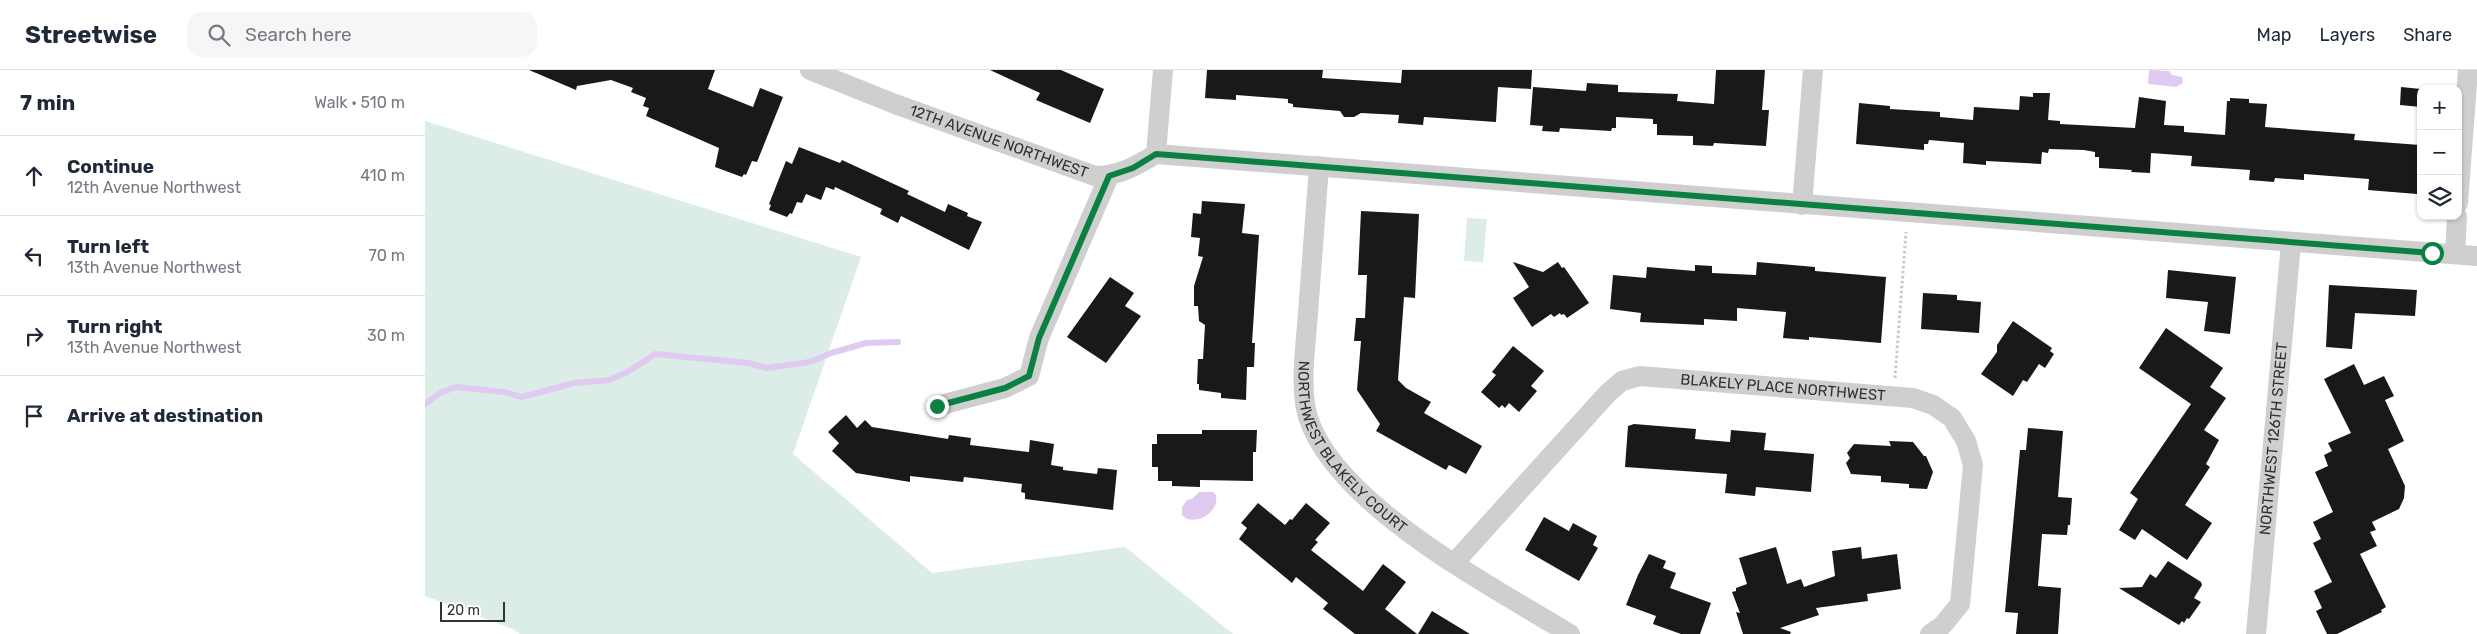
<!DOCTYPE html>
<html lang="en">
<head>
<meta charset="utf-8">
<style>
  :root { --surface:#fff; --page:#f6f6f7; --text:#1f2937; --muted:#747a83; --line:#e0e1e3 }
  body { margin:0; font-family:Rubik,sans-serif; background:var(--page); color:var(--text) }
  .controls { position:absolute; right:15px; top:15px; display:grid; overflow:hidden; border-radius:10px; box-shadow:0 1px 4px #0004 }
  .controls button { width:45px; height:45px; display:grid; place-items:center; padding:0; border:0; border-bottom:1px solid var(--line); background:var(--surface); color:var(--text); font:25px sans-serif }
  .scale { position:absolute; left:15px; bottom:12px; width:65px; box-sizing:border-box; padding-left:5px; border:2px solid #323232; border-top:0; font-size:14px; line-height:18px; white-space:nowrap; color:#323232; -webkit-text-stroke:4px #fff; paint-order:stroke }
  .stop { position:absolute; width:15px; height:15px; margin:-11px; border:4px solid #0b8043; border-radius:50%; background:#fff }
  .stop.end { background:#0b8043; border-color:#fff; box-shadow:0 1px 5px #0008 }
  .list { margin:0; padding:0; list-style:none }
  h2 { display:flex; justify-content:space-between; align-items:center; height:65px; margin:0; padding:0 20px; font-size:21px }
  h2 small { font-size:16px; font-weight:400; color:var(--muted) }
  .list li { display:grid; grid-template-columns:32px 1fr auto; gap:15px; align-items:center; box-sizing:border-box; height:80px; padding:0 20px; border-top:1px solid var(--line) }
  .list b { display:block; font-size:19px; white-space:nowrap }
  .list p { margin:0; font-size:16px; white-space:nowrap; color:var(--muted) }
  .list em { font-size:16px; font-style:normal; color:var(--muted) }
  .icon { flex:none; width:28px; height:28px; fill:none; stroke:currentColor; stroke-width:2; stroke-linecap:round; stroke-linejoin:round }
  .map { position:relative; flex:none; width:2052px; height:564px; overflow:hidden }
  header { display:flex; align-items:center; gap:30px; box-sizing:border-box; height:70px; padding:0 25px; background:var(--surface); border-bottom:1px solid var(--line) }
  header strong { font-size:24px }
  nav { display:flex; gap:28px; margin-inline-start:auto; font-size:18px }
  .search { width:350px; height:45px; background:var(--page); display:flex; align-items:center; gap:12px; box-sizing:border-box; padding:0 18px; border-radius:15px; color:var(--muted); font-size:19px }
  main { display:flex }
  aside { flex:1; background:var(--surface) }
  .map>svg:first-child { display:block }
</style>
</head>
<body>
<header>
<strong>Streetwise</strong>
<div class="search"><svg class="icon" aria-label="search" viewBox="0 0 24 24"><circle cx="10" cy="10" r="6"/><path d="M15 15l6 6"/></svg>Search here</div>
<nav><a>Map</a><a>Layers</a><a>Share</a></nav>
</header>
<main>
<aside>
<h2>7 min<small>Walk · 510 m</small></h2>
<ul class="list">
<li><svg class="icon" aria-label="ahead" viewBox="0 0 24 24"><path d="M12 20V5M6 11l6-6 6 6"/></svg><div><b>Continue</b><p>12th Avenue Northwest</p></div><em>410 m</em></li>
<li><svg class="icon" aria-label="left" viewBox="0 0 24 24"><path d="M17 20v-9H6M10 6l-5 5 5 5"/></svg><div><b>Turn left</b><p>13th Avenue Northwest</p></div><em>70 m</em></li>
<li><svg class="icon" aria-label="right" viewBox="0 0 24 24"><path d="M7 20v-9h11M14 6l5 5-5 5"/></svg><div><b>Turn right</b><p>13th Avenue Northwest</p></div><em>30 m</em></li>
<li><svg class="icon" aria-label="arrive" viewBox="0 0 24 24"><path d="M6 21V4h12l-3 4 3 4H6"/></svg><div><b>Arrive at destination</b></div></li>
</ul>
</aside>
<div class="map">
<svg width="2052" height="564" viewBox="0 0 2052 564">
  <rect width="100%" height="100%" fill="#fff"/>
  <path fill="#dcece7" d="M0 51 436 187 368 384 507 503 700 477 808 564H95L88 559 0 526Z
    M1042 148 1062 149 1058 192 1039 191Z"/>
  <path fill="#e1caf0" d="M1724 0 1744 1 1747 5 1757 7 1758 13 1751 17 1723 14Z
    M774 422H788L791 425C794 441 776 453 762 449L757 445V437L762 430 767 429Z"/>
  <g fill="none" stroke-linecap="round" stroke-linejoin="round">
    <path stroke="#e1caf0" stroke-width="6" d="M0 334 15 323 31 317 79 322 97 327 149 313 184 310 206 300 230 284 323 293 342 298 385 292 406 283 441 273 473 272"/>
  </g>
  <path fill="#191919" d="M104 0H290L283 19 328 37 335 18 358 27 332 92 327 91 321 105 319 104 317 107 290 97 294 78 221 46 224 38 218 36 221 28 206 22 208 18 186 10 152 16 151 20Z
    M565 0H636L679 19 665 53 611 30 615 23Z
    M782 0H898L897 8 976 13 977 0H1107L1106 19 1073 17 1071 52 999 47 998 55 973 53 974 45 936 43 929 47H919L915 41 868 37V34L863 33V29L811 25V30L780 28Z
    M1291 0H1340L1337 40H1344L1341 76 1289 73 1288 76 1268 75V66L1232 65V54H1228V49L1191 47V58H1187L1186 61 1135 58 1134 62 1117 61 1118 56 1105 55 1108 17 1161 21 1162 13 1193 15V22L1253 24 1252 31 1289 34Z
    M1976 17 1996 19V37L1975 35Z
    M1608 23H1625L1623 50 1635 51V54L1710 58 1714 27 1741 31 1739 55 1759 56V62L1800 65 1802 31H1805V28L1824 29V33L1842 34 1840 57 1930 64 1929 70 1995 75 1992 124 1943 120 1944 109 1879 104V110L1850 108 1849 112 1824 110 1825 100 1766 96 1767 86 1726 83 1725 103 1706 102 1707 100 1674 98V87H1670V82L1659 80 1624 79 1623 83 1617 82 1616 94 1561 91V95L1538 93 1539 73 1504 70 1503 74H1499V80L1431 74 1434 33 1465 36V39L1515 42V47L1548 50 1549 37 1594 40 1595 26 1608 27Z
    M374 77 415 93 417 90 484 121 482 124 520 142 523 134 543 143 542 146 557 152 544 180 476 146 473 153 455 144 457 139 410 117 409 120 401 117 396 130 381 124 377 133 372 132 367 144 365 143 362 147 344 140 346 135 344 134 361 91 367 94Z
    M777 131 820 134 817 163 834 165 827 273H830L829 297H822L821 330 796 328V323L774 320V314H772L773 289H778L780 255 774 251 773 236H769V216L778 187 773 186 775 168 766 167 768 143 776 144Z
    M936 141 994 144 990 228 979 227 973 310 981 318 1006 332 999 343 1057 376 1041 404 1024 395 1021 400 951 361 955 354 932 320 936 271H929L931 248H940L942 205H933Z
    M1088 192 1118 202 1133 192 1137 198 1139 197 1164 233 1142 248 1139 244 1136 245 1135 243 1129 247 1126 244 1107 257 1088 228 1104 217Z
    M1332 192 1390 197V201L1461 207 1456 273 1384 267V270L1358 268 1361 242 1312 238V251L1279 249V255L1215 252 1216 243 1185 239 1188 205 1221 208 1222 197 1270 201V195L1287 196V203L1331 205Z
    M1743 200 1811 207 1805 264 1779 261 1783 232 1741 228Z
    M685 207 709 223 700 236 716 246 681 293 642 267Z
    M1904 215 1992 220 1990 246 1930 243 1927 279 1901 277Z
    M1498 223 1532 225V230L1556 232 1554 263 1496 259Z
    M1588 251 1627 278 1625 281 1629 284 1620 298 1614 294 1602 312 1598 310 1588 326 1556 304 1572 282V275Z
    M1741 258 1798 298 1785 317 1801 328 1779 360 1794 370 1781 394 1785 397 1760 435 1787 453 1762 490 1717 459 1710 470 1694 460 1713 429 1705 423 1766 334 1714 298Z
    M1088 276 1119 301 1106 316 1112 321 1094 342 1084 333 1080 338 1077 335 1074 338 1056 322 1071 305 1067 302Z
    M1929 294 1939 315 1959 306 1969 326 1960 330 1979 371 1963 379 1980 416 1979 428 1974 439 1947 452 1951 460 1945 462 1952 476 1935 484 1961 537 1956 540 1957 542 1912 564H1902L1891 541 1897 538 1889 521 1907 512 1888 473 1896 469 1888 452 1908 442 1890 402 1903 396 1899 385 1907 381 1903 373 1926 363 1899 309Z
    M421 345 432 358 440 350 447 357 523 369 524 365 546 368 545 375 604 382 605 370 629 374 626 395 638 397V400L672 404 673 398 692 400 688 440 600 429V423L596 422 597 414 539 407 538 412 485 406V412L431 403 407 381 414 373 403 362Z
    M1209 354 1271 359 1270 369 1305 372 1306 360 1341 363 1339 380 1389 384 1386 422 1331 417 1330 426 1300 423 1302 404 1200 397 1203 356Z
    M1603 358 1638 361 1633 427 1647 428 1645 455H1643L1642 465 1617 464 1613 516 1636 518 1633 564H1591L1593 543 1580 542 1595 380H1601Z
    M777 360H832L831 382H828V411L775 410V417L747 416V411H733V397H727V374H732V364H777Z
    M1464 371 1488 372 1499 386H1501L1508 402 1502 419 1484 418V414L1456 412V406L1426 404 1421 393 1425 388 1422 383 1429 374 1466 376Z
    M833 433 860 455 865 449 867 450 881 433 905 453 890 470 893 472 886 480 938 521 958 494 981 512 960 539 992 564H930L902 542 898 539 903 533 871 507 867 513 814 469 822 458 816 453Z
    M1119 447 1144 461 1148 453 1172 466 1168 475 1173 478 1154 511 1100 480Z
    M1351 477 1362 514 1376 509 1379 517 1410 506 1407 481 1436 477 1437 489 1472 484 1476 519 1442 524 1443 531 1391 538 1394 545 1355 558 1366 562 1365 564H1318L1311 542 1315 543 1307 522 1311 521V518L1322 514 1314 488Z
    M1224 484 1241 491 1238 498 1251 503 1245 518 1286 533 1275 564H1256L1228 554 1231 546 1201 535 1213 505Z
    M1743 491 1776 512 1777 515 1769 528 1776 532 1764 549 1762 548 1759 553 1757 551 1754 555 1694 518 1717 517 1725 504 1731 508Z
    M1007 541 1045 564H993Z"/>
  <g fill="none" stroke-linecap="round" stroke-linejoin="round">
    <path stroke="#c9c9c9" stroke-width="3" stroke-dasharray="2.5 2.5" stroke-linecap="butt" d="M1470 308 1481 162"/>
    <g stroke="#cfcfcf" stroke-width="20">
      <path id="s1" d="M385 0 470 34 670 106C694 106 711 96 731 84L2052 186"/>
      <path d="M731 84 738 0"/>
      <path id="s2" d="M894 96C890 145 887 194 883 243 881 273 876 304 880 334 894 427 1070 518 1145 564"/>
      <path d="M2033 133 2043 0"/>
      <path d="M1377 135 1388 0"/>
      <path d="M2030 184 2032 146"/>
      <path d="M512 336 580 318 604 306 614 268 684 106"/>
      <path id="s3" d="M1029 493 1183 323 1197 311 1215 306 1488 328 1508 335 1527 348 1541 371 1548 395 1535 534 1517 556 1505 564"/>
      <path id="s4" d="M1831 564 1866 173"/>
    </g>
  </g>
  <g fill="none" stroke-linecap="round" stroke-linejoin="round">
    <path stroke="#0b8043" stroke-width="6" d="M512 336 580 318 604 306 614 268 684 106 708 98 731 84 2007 183"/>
  </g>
  <g text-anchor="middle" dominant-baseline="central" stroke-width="5" stroke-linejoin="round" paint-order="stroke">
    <g font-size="15" fill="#323232" stroke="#fff">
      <text stroke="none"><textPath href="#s1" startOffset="202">12TH AVENUE NORTHWEST</textPath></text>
      <text stroke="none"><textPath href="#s3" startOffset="410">BLAKELY PLACE NORTHWEST</textPath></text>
      <text stroke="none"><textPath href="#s4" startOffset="196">NORTHWEST 126TH STREET</textPath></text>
      <text stroke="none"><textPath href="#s2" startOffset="299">NORTHWEST BLAKELY COURT</textPath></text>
    </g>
  </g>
</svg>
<div class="controls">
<button>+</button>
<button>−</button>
<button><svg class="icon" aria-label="layers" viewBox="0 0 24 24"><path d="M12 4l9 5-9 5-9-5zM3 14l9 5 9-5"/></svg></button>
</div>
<div class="scale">20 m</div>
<div class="stop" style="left:2007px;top:183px"></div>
<div class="stop end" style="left:512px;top:336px"></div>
</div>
</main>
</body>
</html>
